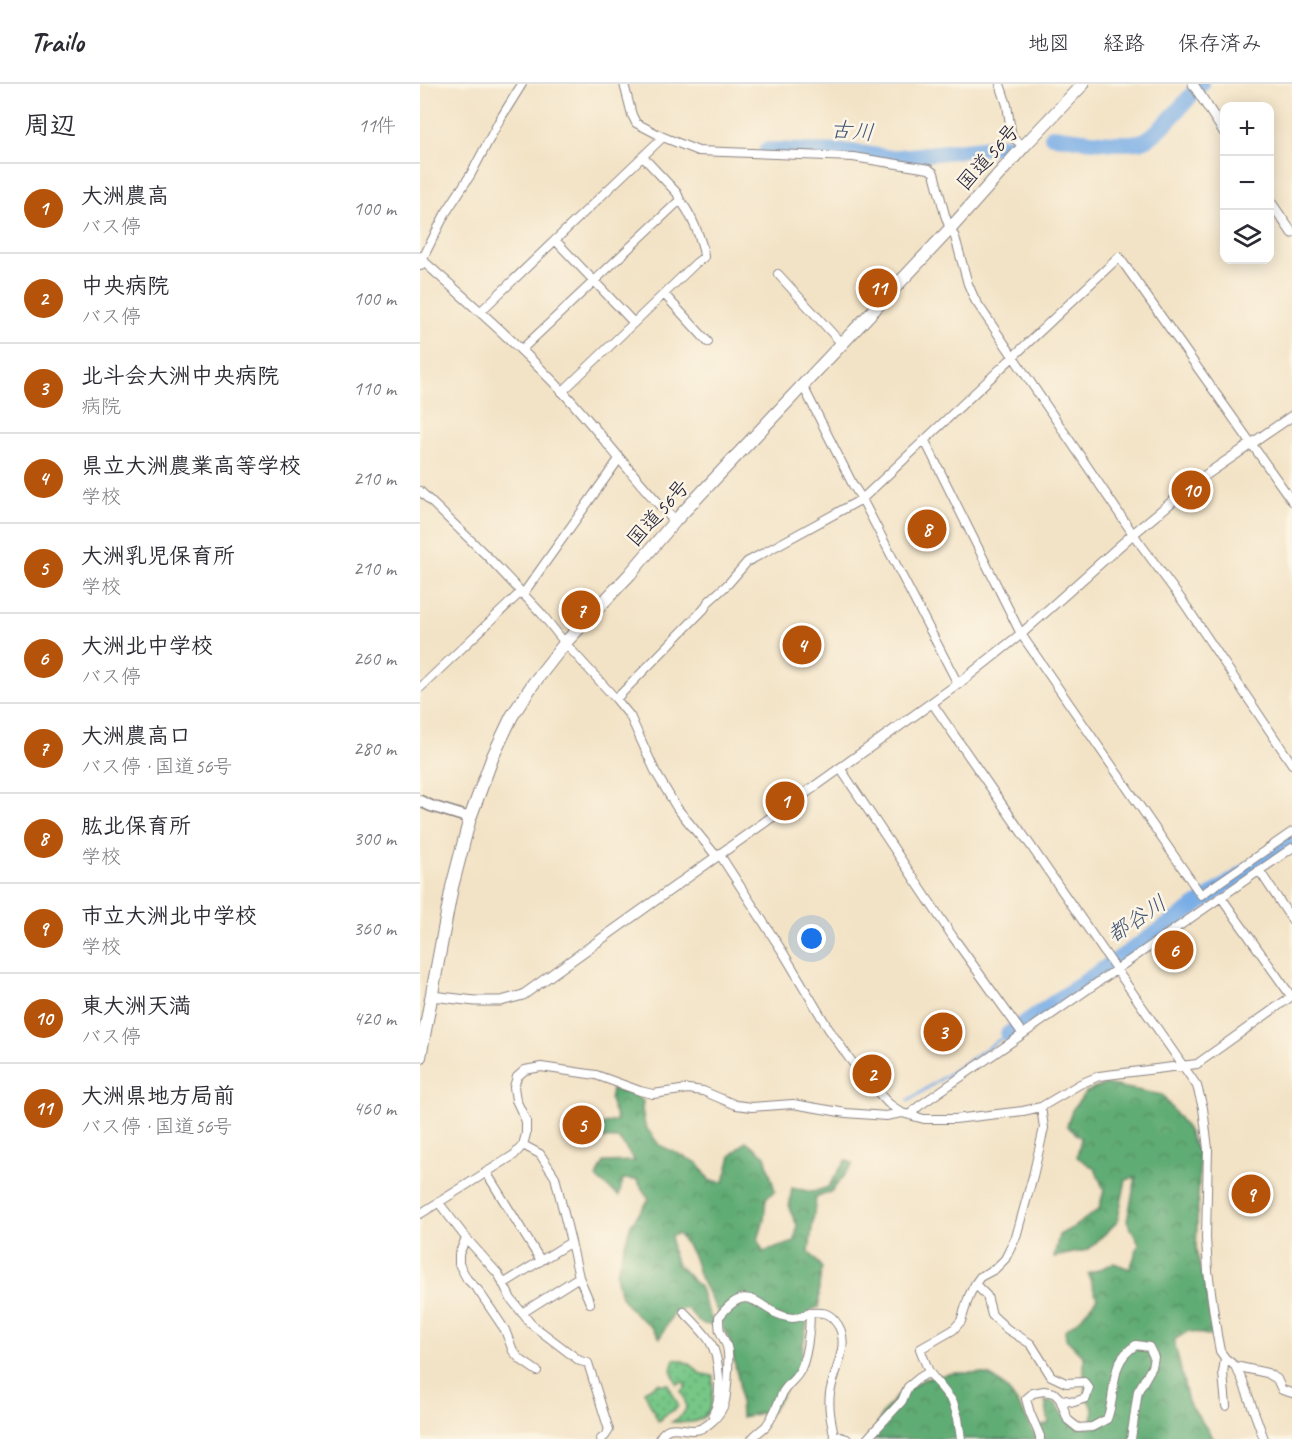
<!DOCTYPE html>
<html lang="ja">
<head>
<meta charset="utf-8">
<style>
  :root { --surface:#fff; --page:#f7f7f7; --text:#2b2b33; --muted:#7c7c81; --line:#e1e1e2; --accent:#b45309 }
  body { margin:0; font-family:Caveat,"Klee One",sans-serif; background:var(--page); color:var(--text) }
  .controls { position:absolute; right:18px; top:18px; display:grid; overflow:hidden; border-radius:12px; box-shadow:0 3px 15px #0003 }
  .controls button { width:54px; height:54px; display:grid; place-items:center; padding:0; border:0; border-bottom:2px solid var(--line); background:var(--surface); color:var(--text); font:30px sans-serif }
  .you { position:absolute; left:392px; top:855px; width:21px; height:21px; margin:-15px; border:4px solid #fff; border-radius:50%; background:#1a73e8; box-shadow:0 0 0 9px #1a73e833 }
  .badge { display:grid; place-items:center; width:39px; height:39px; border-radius:50%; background:var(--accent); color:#fff; font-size:20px; font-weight:700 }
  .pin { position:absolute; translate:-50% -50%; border:3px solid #fff; box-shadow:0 2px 6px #0006 }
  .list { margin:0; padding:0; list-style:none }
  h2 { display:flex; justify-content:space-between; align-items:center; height:78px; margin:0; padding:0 24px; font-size:26px }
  h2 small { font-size:20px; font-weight:400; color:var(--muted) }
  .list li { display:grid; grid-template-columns:39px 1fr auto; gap:18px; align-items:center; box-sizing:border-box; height:90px; padding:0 24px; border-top:2px solid var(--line) }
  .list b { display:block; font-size:22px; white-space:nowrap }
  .list p { margin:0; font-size:20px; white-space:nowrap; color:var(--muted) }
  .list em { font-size:20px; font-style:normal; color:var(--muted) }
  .icon { flex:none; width:33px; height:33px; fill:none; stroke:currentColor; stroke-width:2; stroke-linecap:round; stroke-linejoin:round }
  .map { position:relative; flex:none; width:872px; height:1355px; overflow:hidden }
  header { display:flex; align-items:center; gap:36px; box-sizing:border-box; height:84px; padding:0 30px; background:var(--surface); border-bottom:2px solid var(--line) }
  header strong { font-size:28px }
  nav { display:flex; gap:33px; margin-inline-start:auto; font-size:21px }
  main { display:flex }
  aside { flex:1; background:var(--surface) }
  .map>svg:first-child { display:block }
</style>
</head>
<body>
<header>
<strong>Trailo</strong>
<nav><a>地図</a><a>経路</a><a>保存済み</a></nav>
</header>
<main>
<aside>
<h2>周辺<small>11件</small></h2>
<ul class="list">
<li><span class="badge">1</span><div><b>大洲農高</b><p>バス停</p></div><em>100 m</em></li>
<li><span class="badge">2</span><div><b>中央病院</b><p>バス停</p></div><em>100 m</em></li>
<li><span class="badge">3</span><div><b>北斗会大洲中央病院</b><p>病院</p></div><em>110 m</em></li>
<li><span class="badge">4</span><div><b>県立大洲農業高等学校</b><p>学校</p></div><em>210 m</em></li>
<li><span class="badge">5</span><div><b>大洲乳児保育所</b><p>学校</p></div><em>210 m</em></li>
<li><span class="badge">6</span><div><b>大洲北中学校</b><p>バス停</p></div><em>260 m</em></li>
<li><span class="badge">7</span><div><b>大洲農高口</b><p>バス停 · 国道56号</p></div><em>280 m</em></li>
<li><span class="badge">8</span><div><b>肱北保育所</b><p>学校</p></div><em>300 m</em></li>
<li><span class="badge">9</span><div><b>市立大洲北中学校</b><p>学校</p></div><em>360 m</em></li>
<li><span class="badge">10</span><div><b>東大洲天満</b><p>バス停</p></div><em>420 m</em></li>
<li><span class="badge">11</span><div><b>大洲県地方局前</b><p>バス停 · 国道56号</p></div><em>460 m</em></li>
</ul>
</aside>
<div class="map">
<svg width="872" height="1355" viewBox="0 0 872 1355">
  <defs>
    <pattern id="grass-dots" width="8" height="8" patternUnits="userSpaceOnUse" patternTransform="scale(1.5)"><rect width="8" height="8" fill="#77c787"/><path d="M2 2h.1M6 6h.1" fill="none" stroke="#61a170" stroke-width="1.8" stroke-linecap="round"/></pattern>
    <pattern id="forest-crowns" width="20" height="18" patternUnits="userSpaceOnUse" patternTransform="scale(1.5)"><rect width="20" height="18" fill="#61ac74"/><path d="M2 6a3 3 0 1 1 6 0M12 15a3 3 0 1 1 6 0" fill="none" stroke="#508c60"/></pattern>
  </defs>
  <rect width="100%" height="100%" fill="#fcf5e5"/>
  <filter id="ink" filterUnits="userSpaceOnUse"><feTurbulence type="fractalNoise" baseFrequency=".0167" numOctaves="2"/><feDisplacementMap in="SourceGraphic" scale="12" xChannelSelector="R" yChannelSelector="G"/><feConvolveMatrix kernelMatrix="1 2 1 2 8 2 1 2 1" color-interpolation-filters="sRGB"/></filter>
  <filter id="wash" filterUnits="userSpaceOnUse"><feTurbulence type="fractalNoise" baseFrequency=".008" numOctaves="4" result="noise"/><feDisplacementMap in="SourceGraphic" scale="24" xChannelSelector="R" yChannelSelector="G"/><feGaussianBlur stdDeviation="1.35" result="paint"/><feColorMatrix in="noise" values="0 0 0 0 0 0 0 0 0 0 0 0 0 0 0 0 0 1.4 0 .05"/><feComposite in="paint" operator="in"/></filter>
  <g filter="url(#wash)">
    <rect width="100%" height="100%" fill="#f3e3c6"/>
    <path fill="url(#grass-dots)" stroke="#4c7461" stroke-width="1.5" d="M254 1275C265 1276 273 1280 279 1289L293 1292C293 1309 295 1334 272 1338 266 1339 259 1338 252 1338 268 1329 269 1323 261 1307L266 1303 263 1297 257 1300 251 1286Z
      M239 1299 240 1300H248L258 1320 257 1324 242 1333V1335L238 1337 224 1307Z"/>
    <path fill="url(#forest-crowns)" stroke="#426758" stroke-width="1.5" d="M685 1000 742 1011 767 1045 780 1074 776 1167 787 1209 792 1252 768 1247 754 1256 768 1318 794 1355H620L617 1344 629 1339 625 1317 635 1319 648 1336 658 1344 672 1343 673 1324 666 1314 664 1298V1273L646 1255 645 1246 660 1235 677 1214 668 1190 694 1179 710 1185 719 1159 707 1137 716 1093 706 1096 697 1138 668 1166 634 1173 639 1151 652 1144 679 1125 684 1106 675 1085 657 1073 661 1054 647 1042 652 1026 666 1008Z
      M192 1005 214 1011 223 1017 222 1025 225 1042 239 1061 278 1079 290 1097 304 1098 311 1072 326 1057 345 1072 355 1107 346 1114 344 1136 338 1156 343 1168 375 1158 377 1141 369 1124 372 1104 393 1108 408 1103 426 1076 433 1080 412 1107 396 1114 389 1168 402 1184 399 1202V1223L389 1227 381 1273 376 1287 352 1327 321 1333 319 1299 309 1254 303 1245 300 1233 280 1193 274 1174 267 1161 258 1150 251 1152 252 1166 256 1179 280 1204 284 1218 294 1240C281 1244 275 1233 267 1224L254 1228 240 1254 231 1243 211 1226 201 1213 196 1190 211 1140 229 1116 217 1096 203 1095 199 1112 176 1094 184 1078 215 1077 199 1055 171 1054 167 1046 197 1036 190 1016Z
      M533 1289C545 1289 558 1287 570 1292 591 1302 607 1335 617 1355H451L462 1330 477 1312 504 1295Z"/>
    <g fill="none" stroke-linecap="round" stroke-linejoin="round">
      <path stroke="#79ade6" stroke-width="3" d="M488 1017 588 950"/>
      <path stroke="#79ade6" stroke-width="16" d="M632 52C653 54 707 64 725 56 741 49 768 14 781 0
        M347 66 432 68 471 74 589 61
        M588 950 872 756"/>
    </g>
  </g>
  <g filter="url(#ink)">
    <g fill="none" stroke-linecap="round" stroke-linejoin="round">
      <defs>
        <path id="minor" d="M204 0 212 31 216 39 243 53 278 67 433 73 509 85 514 89 525 131 530 145 535 153 548 200 555 216 713 450 764 519 872 680
          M580 0 587 21 592 53 604 62
          M135 156 214 239
          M2 176 25 130 51 90 79 37 102 0
          M358 190 422 260
          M244 210 288 258
          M60 228 243 53
          M101 266 260 116 257 109 223 73
          M383 302 433 401 442 415 538 600
          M142 308 276 179 284 173C283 157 270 128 260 116
          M505 357 601 550 781 811 872 748
          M0 407 69 474 121 529 145 559 196 615 210 632 236 689 257 724 297 773
          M103 510 199 375
          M0 604 101 508
          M196 615 284 525 288 518 308 500 327 478 442 415 699 173 872 417
          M512 619 777 1002 783 1024 788 1065 786 1154 788 1187 797 1251 800 1267 805 1274 815 1282 847 1289 857 1295 862 1306 872 1309
          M420 684 533 853 602 949
          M300 771 364 870 408 944 429 974 445 994 468 1019 482 1029 504 1035H535L603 1027 621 1023 660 1000 679 992 777 980 872 912
          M839 786 872 836
          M801 813 871 912
          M489 1031 499 1022 872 764
          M66 1088 121 1177
          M19 1119 46 1154 79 1191 91 1215 111 1240 160 1277 168 1279 189 1346 185 1352 181 1355
          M0 1130 94 1071 103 1061 106 1050V1037L96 1016 94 1003 97 993 105 986 121 983 176 991 220 1007 233 1010 268 1005 283 1007 316 1021 332 1023 373 1020 426 1029 466 1032 482 1029
          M46 1154 39 1170V1180L47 1195 58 1206 85 1246 93 1267 101 1276 117 1287
          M151 1158 159 1193 170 1219
          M83 1200 151 1158 135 1093 120 1070 103 1061
          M555 1200 567 1212 572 1231 587 1245 611 1260 631 1292 646 1299 664 1298 669 1304 666 1314 654 1318 640 1315
          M264 1228C273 1237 282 1246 289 1256 300 1272 303 1313 293 1330
          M102 1229 159 1193
          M805 1274 803 1289 806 1322
          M815 1282 822 1295 844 1355
          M239 1355C248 1339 257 1345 272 1346 286 1347 302 1330 305 1317 307 1306 309 1280 308 1269 308 1260 303 1255 300 1247 299 1243 299 1237 299 1233 331 1192 338 1230 372 1234 378 1234 385 1231 390 1229
          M332 1355C336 1349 341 1347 346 1342 354 1332 358 1319 363 1308 367 1301 374 1296 378 1290 387 1278 390 1244 390 1229 401 1228 408 1228 415 1237 433 1257 414 1286 410 1309 408 1323 411 1337 414 1351L427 1355
          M447 1355 482 1317 488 1303 499 1294 509 1288
          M541 1355 538 1334 533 1318 509 1288 500 1265 533 1246 541 1237 549 1212 555 1200 560 1193 575 1185 585 1175 596 1153 613 1092 624 1044 621 1023
          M620 1355V1352L610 1329 606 1315 613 1309 624 1307 634 1309 640 1315 648 1336 658 1344 672 1343 687 1335C698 1307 687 1279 716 1261L729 1263 734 1273 732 1283 718 1307 711 1355"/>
        <path id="tertiary" d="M773 0 804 48
          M850 117 872 149
          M2 176C50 219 99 261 143 308 182 350 215 397 255 437
          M12 912 55 917H81L103 911 538 600 601 550 713 450 777 397 872 332"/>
        <path id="secondary" d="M0 717 11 722 50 734"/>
        <path id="primary" d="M0 174 2 176 0 180"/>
        <path id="trunk" d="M0 973 32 803 50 734 73 672 92 632 113 600 145 559 210 490 255 437 530 145 604 62 663 0"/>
      </defs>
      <use href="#minor" stroke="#8a8280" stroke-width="10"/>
      <use href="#tertiary" stroke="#8a8280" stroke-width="11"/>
      <use href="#secondary" stroke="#8a8280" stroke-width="13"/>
      <use href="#primary" stroke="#8a8280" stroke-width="14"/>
      <use href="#trunk" stroke="#8a8280" stroke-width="14"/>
      <use href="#minor" stroke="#fff" stroke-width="8"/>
      <use href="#tertiary" stroke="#fff" stroke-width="9"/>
      <use href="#secondary" stroke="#fff" stroke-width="10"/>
      <use href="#primary" stroke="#fff" stroke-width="12"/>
      <use href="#trunk" stroke="#fff" stroke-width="12"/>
    </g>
  </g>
  <g text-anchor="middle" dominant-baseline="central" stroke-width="5" stroke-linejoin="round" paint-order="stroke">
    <g font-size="21" fill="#22223b" stroke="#fcf5e5">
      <text transform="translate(568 73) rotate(-48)">国道56号</text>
      <text transform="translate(238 429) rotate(-48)">国道56号</text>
    </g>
    <g font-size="22" font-style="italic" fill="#405377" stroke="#fcf5e5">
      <text transform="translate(432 47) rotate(5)">古川</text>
      <text transform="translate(717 835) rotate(-34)">都谷川</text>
    </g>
  </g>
</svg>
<div class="controls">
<button>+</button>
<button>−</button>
<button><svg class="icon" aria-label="layers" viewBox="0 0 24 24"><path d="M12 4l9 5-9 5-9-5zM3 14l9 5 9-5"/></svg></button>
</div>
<div class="you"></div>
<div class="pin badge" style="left:365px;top:717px">1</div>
<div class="pin badge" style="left:452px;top:990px">2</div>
<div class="pin badge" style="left:523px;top:948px">3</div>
<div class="pin badge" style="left:382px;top:561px">4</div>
<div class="pin badge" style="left:162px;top:1041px">5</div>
<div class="pin badge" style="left:754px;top:866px">6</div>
<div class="pin badge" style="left:161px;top:526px">7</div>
<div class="pin badge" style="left:507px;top:445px">8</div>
<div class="pin badge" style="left:831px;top:1110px">9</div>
<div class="pin badge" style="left:771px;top:406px">10</div>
<div class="pin badge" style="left:458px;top:204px">11</div>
</div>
</main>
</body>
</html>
